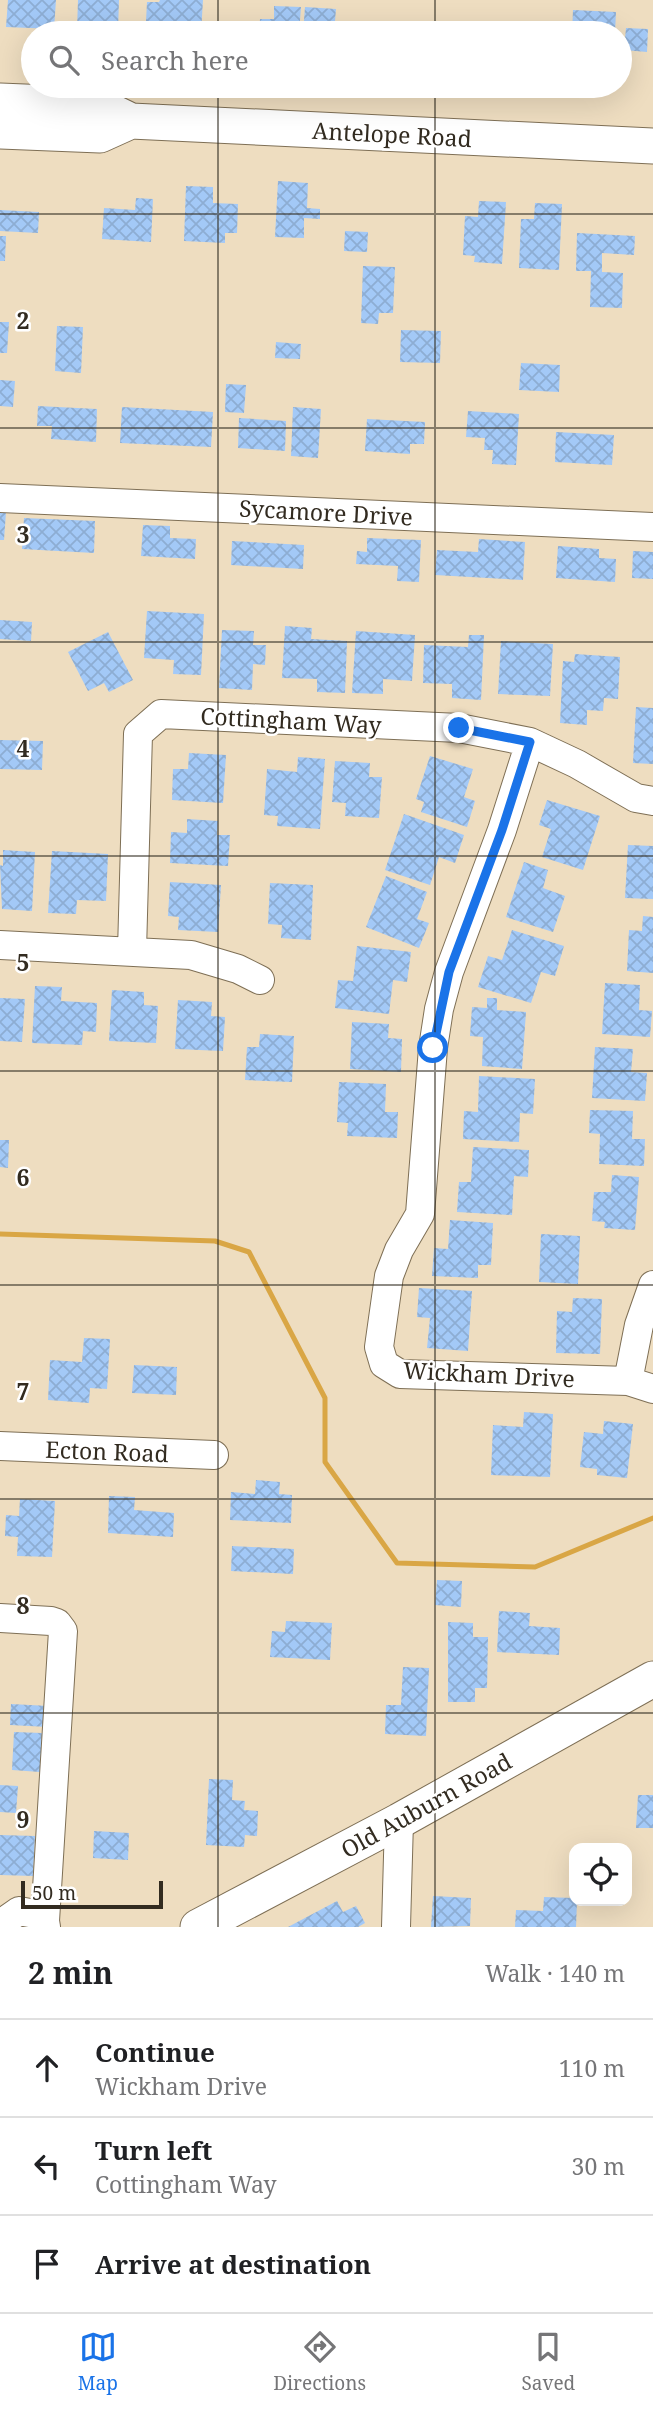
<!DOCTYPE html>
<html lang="en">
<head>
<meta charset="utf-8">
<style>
  :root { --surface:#fff; --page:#f6f6f6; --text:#202124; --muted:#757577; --line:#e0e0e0; --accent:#1a73e8 }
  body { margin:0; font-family:"Noto Serif",serif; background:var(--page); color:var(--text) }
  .controls { position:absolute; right:21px; bottom:21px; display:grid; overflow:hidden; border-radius:14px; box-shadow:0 7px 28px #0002 }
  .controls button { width:63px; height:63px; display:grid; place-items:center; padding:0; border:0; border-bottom:2px solid var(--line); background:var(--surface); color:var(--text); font:35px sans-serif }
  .scale { position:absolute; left:21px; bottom:18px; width:142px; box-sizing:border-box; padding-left:7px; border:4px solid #322b20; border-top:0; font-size:19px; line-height:24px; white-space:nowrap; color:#322b20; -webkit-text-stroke:5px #fff; paint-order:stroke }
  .stop { position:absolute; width:21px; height:21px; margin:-16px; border:5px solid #1a73e8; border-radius:50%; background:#fff }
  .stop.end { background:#1a73e8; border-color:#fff; box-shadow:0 2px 7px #0008 }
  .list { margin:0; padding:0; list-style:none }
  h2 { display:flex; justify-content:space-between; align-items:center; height:91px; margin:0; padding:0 28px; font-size:30px }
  h2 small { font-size:23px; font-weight:400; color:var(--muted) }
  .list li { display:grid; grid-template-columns:46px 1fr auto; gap:21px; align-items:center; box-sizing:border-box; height:98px; padding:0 28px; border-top:2px solid var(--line) }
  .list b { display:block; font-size:26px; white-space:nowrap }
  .list p { margin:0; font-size:23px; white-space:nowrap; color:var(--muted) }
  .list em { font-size:23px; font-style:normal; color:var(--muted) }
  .icon { flex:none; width:38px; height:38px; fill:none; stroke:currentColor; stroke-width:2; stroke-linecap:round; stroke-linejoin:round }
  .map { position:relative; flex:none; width:653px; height:1927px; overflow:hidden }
  .search { position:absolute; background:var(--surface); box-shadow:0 7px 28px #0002; left:21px; right:21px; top:21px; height:77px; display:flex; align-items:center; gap:18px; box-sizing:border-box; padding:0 24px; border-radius:38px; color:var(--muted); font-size:26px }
  .sheet { height:385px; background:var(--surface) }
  nav { display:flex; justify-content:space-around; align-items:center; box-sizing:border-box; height:98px; border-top:2px solid var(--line); background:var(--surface); font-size:19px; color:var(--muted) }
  nav a { display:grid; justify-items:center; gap:4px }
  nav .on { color:var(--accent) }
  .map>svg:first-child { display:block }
</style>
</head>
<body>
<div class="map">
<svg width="653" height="1927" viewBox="0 0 653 1927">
  <defs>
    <pattern id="building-cross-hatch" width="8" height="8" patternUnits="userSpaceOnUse" patternTransform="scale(1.75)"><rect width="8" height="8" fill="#a3c9f7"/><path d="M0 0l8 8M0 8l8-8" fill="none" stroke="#8dadd3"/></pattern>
  </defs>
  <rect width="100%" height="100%" fill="#eeddc0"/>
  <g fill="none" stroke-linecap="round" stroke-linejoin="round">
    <path stroke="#d9a645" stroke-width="5" d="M0 1234 215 1241 249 1252 325 1398V1462L397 1563 535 1567 653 1518"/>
  </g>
  <path fill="url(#building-cross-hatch)" d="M8 0H56L54 29 6 27Z
    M78 0H119L118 31 77 29Z
    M160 0H203L201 33H157V21H146L147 2H159Z
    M274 6 301 7 299 33H259L260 19H274Z
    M305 7 336 9 334 33H303Z
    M573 10 616 12 615 33H572Z
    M214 25 253 27 252 33H213Z
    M626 28 648 29 647 52 624 50Z
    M278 181 308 183 307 208 320 209V219L304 218V238L275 237Z
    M186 186 213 187V203L238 204 237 233H225V243L184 241Z
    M136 198 153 199 151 242 102 239 104 208 135 210Z
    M479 201 506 202 502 264 474 262 475 256 463 255 465 216 478 217Z
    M535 203 562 204 559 270 519 268 521 219H534Z
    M0 210 39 212 38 233 0 231Z
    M345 231 368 232 367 252 344 251Z
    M577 233 635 236 634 255 602 253V272L623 273 622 308 590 307 591 271H576Z
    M0 236H6L5 261H0Z
    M363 266 395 267 393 313H379L378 324 361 323Z
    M0 322H9L7 353H0Z
    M57 326 83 327 81 373 55 371Z
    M401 330 441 331 440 363 400 362Z
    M276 342 301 344 300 359 275 358Z
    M521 363 560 365 559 392 519 390Z
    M0 380 15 381 13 407 0 406Z
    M226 384 246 385 244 413 225 412Z
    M38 406 97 409 96 442 51 439 52 426H37Z
    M122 407 213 412 211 447 120 443Z
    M293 407 321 409 318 458 291 456Z
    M468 411 519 414 516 465 492 464 493 450H484L485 438 466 437Z
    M239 418 286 421 285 451 238 448Z
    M367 419 425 422 424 444H410V454L365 451Z
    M556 432 614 435 612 465 555 462Z
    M0 512H6L4 540H0Z
    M24 518 95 521 94 553 22 549Z
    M143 525 170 526V538L196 539 195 559 141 556Z
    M367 538 421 540 419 582 397 581 398 566 356 564 357 551 367 552Z
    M479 539 525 542 523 580 435 575 437 550 478 552Z
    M232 541 304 545 303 569 231 565Z
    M558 546 599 549V558L616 559 615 582 556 578Z
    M633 551 653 552V579L632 578Z
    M147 611 204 614 201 675 173 674 174 660 144 658Z
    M0 620 32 622 31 641 0 639Z
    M285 626 312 628 311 639 347 641 345 693 317 692V679L282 678Z
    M222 630 254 631 253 645H266L265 665 253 664 252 690 219 688Z
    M356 631 415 635 412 681 383 679V694L352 693Z
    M108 632 133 680 109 692 104 683 88 691 68 652Z
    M469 635H484L481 700 452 698V684L423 683 424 645 468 647Z
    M501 641 553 644 550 696 498 694Z
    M575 654 620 657 618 699 604 698 603 711 587 710V725L560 723 563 661 574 662Z
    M636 707 653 708V764L633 763Z
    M0 740 43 741 42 770 0 769Z
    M189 753 226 755 223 803 172 800 173 769H188Z
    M430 756 473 769 464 797 475 801 467 827 421 812 424 802 416 799Z
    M298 757 325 759 320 829 277 826 278 816 264 815 267 769 297 772Z
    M335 761 370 763 369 777H382L379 818 345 816 346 803 332 802Z
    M547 800 600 816 583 870 542 857 551 829 539 825Z
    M404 814 464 835 455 863 439 857 430 885 385 870Z
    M187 819 218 821 217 835H230L228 866 170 863 171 832 187 833Z
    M628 845 653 846V899L625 898Z
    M3 850 35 852 32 911 2 909 0 865 3 866Z
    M52 851 108 854 106 901 77 900 76 914 48 913Z
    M524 862 548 870 543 888 565 896 553 932 506 917Z
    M386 876 427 892 417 919 429 923 419 948 366 927Z
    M170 882 221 885 218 932 178 930 179 917 168 916Z
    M270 883 313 885 311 940 281 938 282 925 268 924Z
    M643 916 653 917V973L627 971 629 930 642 931Z
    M512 930 564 946 555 976 541 972 531 1003 478 987 488 956 502 960Z
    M357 946 411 952 407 982 393 980 389 1014 335 1008 338 980 353 981Z
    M605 983 640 985 639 1010 652 1011 650 1037 602 1034Z
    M35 986 62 987 61 1001 97 1003 96 1032 83 1031 82 1045 32 1043Z
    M112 990 144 992V1005L158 1006 156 1043 109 1041Z
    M0 998 25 999 22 1042 0 1041Z
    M487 998H497V1010L526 1012 522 1069 482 1066 483 1037 470 1036 472 1007 487 1008Z
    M178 1000 212 1002 211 1016 225 1017 223 1051 175 1049Z
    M352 1022 389 1024 388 1038 402 1039 401 1072 350 1069Z
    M260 1034 294 1036 292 1082 245 1080 247 1047H259Z
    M595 1047 633 1049 631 1072 647 1073 645 1101 592 1098Z
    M479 1076 535 1079 533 1114 520 1113 519 1142 463 1139 464 1111 478 1112Z
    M339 1082 386 1084 385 1112H398L397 1138 347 1136 348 1123 337 1122Z
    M590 1110 633 1111 632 1139H645L644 1166 599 1164 600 1134 589 1133Z
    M0 1140H9L8 1168 0 1167Z
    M473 1147 529 1150 528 1177 514 1176 512 1215 457 1212 459 1182H471Z
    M612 1175 639 1177 635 1230 604 1228 605 1222 592 1221 594 1192H611Z
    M450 1220 493 1223 491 1265H478V1278L432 1276 434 1248 448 1249Z
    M541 1234 580 1236 578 1284 539 1282Z
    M419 1288 472 1291 468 1351 427 1348 430 1318 417 1317Z
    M573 1298 602 1299 600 1354 556 1353 557 1311 572 1312Z
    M84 1338 110 1339 107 1389 90 1388 89 1403 48 1400 50 1360 82 1362Z
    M134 1365 177 1367 176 1395 132 1393Z
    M524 1412 553 1414 550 1477 491 1475 493 1425 523 1427Z
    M604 1421 633 1424 627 1478 597 1475V1469L580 1467 584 1432 603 1434Z
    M256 1480 280 1482 279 1494 292 1495 291 1523 230 1520 231 1492 255 1494Z
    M109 1496 135 1497 134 1510 174 1513 173 1537 108 1533Z
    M20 1499 55 1501 52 1557 17 1556 18 1537 5 1536 6 1515 19 1516Z
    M232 1546 294 1549 293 1574 231 1571Z
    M437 1580 462 1581 461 1607 435 1605Z
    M499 1611 530 1613 529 1626 560 1628 559 1655 497 1652Z
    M286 1621 332 1623 330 1660 270 1657 272 1631 285 1632Z
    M448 1622 473 1623V1637H488L487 1688H475V1702H448Z
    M403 1667 429 1668 426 1736 385 1734 386 1705H401Z
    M11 1704 49 1706 48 1727 10 1725Z
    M14 1732 42 1733 40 1772 12 1770Z
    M209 1779 233 1780 232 1800 245 1801 244 1810 258 1811 257 1836 245 1835 244 1847 206 1845Z
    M0 1785 18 1786 16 1813 0 1812Z
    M638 1795H653V1828H636Z
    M94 1831 129 1833 128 1860 93 1858Z
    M0 1835 35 1836 33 1876 0 1875Z
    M433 1896 471 1898 470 1926 431 1927Z
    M544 1897 574 1898V1901H577L576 1927H515L516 1910 543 1911Z
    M337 1901 343 1912 356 1906 365 1923 358 1927H288Z"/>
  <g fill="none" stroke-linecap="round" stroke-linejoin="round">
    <defs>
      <path id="minor" d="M0 498 653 527
        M530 742 502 830 449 972 439 1009 433 1048 420 1214 399 1250 389 1276 379 1347 384 1364 400 1374 628 1381 653 1389
        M0 945 191 955 238 969 260 980
        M132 951 138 734 161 714 459 728 530 742 577 764 636 798 653 801
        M628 1381 639 1325 653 1285
        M0 1446 214 1455
        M0 1618 51 1621 57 1623 63 1631 45 1921
        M2 1927 6 1920 19 1911 35 1914 45 1921 46 1927
        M396 1927 399 1821"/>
      <path id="major" d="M0 101 98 105 131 121 653 146
        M0 131 100 135 131 121
        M198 1927 399 1821 653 1679"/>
    </defs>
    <use href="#minor" stroke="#7e6f55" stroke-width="30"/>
    <use href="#major" stroke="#7e6f55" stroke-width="37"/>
    <use href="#minor" stroke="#fff" stroke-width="28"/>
    <use href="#major" stroke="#fff" stroke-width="35"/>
  </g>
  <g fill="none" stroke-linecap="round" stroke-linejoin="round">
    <path stroke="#1a73e8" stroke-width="9" d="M433 1048 449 972 502 830 530 742 459 728"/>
  </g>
  <path fill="none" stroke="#322b20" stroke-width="2" stroke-opacity="0.55" d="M218 0V33M435 0V33M218 86V1927M435 86V1927M0 214H653M0 428H653M0 642H653M0 856H653M0 1071H653M0 1285H653M0 1499H653M0 1713H653"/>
  <g text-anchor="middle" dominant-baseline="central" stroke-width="5" stroke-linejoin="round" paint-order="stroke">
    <g font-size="23" fill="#322b20" stroke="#fff">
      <text transform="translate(392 134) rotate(3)">Antelope Road</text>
      <text transform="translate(326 512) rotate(3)">Sycamore Drive</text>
      <text transform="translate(291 720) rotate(3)">Cottingham Way</text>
      <text transform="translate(489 1374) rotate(3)">Wickham Drive</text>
      <text transform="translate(107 1451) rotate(2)">Ecton Road</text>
      <text transform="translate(426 1805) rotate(-29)">Old Auburn Road</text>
    </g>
  </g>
  <g font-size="23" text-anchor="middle" font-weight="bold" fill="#322b20" stroke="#fff" stroke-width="5" stroke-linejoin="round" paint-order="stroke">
    <text x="23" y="329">2</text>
    <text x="23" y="543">3</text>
    <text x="23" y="757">4</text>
    <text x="23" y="971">5</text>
    <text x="23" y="1186">6</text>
    <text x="23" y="1400">7</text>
    <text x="23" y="1614">8</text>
    <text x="23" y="1828">9</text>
  </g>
</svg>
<div class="controls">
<button><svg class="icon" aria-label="locate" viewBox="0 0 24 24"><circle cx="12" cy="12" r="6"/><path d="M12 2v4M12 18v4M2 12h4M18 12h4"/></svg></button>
</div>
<div class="scale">50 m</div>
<div class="stop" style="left:433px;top:1048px"></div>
<div class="stop end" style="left:459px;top:728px"></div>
<div class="search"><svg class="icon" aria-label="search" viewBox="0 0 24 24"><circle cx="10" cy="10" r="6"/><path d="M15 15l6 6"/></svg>Search here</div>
</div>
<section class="sheet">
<h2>2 min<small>Walk · 140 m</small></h2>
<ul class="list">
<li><svg class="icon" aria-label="ahead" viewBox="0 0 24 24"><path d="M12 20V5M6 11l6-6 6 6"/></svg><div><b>Continue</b><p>Wickham Drive</p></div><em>110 m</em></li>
<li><svg class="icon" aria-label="left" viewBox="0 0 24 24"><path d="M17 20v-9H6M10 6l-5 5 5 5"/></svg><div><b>Turn left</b><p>Cottingham Way</p></div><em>30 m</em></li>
<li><svg class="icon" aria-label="arrive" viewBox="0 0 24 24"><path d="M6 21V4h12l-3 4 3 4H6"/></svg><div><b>Arrive at destination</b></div></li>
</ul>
</section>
<nav>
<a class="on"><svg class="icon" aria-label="map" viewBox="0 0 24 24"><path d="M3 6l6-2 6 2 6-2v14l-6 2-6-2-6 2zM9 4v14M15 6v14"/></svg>Map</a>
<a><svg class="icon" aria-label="directions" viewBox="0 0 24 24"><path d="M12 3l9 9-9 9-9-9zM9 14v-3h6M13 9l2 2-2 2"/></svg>Directions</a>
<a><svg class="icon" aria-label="saved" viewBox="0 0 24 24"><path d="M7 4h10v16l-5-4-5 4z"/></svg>Saved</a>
</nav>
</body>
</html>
